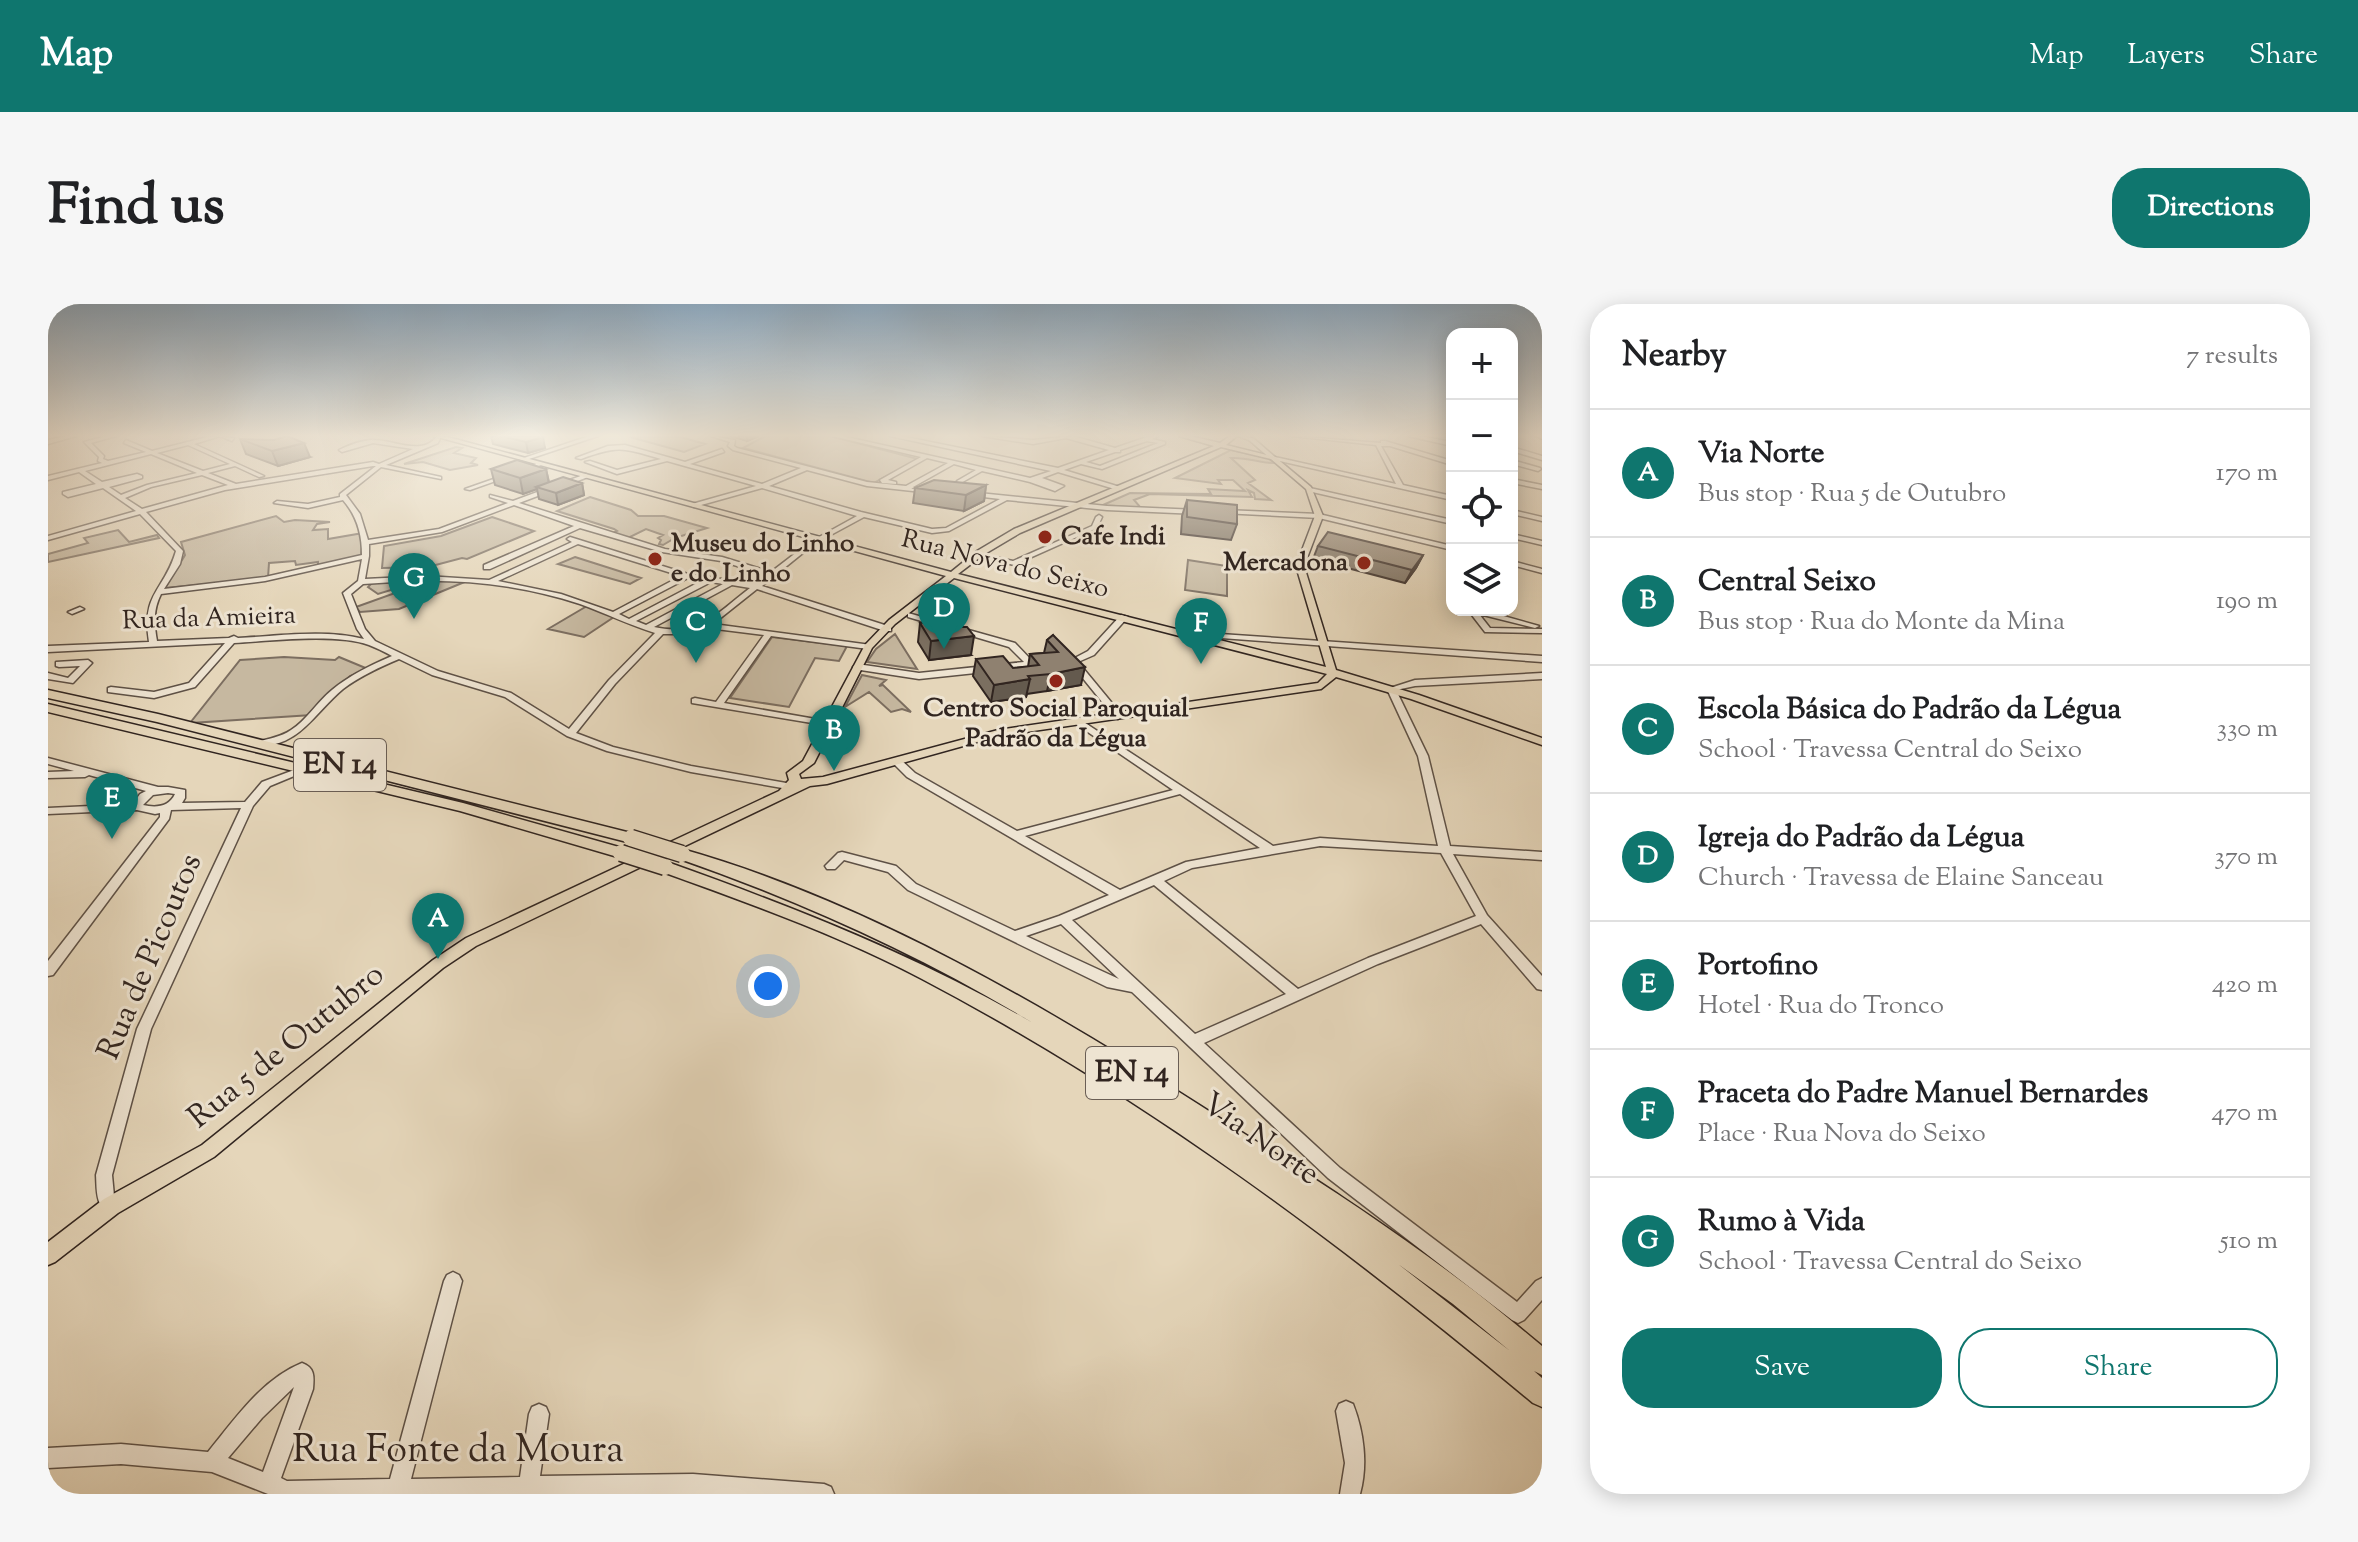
<!DOCTYPE html>
<html lang="en">
<head>
<meta charset="utf-8">
<style>
  :root { --surface:#fff; --page:#f6f6f6; --text:#202124; --muted:#757577; --line:#e0e0e0; --accent:#0f766e }
  body { margin:0; font-family:"Sorts Mill Goudy",serif; background:var(--page); color:var(--text) }
  .controls { position:absolute; right:24px; top:24px; display:grid; overflow:hidden; border-radius:16px; box-shadow:0 4px 20px #0003 }
  .controls button { width:72px; height:72px; display:grid; place-items:center; padding:0; border:0; border-bottom:2px solid var(--line); background:var(--surface); color:var(--text); font:40px sans-serif }
  .you { position:absolute; left:720px; top:682px; width:28px; height:28px; margin:-20px; border:6px solid #fff; border-radius:50%; background:#1a73e8; box-shadow:0 0 0 12px #1a73e833 }
  .badge { display:grid; place-items:center; width:52px; height:52px; border-radius:50%; background:var(--accent); color:#fff; font-size:26px; font-weight:700 }
  .pin { position:absolute; translate:-50% -66px; filter:drop-shadow(0 2px 4px #0008) }
  .pin::after { content:''; position:absolute; top:42px; width:28px; height:24px; background:inherit; clip-path:polygon(0 0,100% 0,50% 100%) }
  .list { margin:0; padding:0; list-style:none }
  h2 { display:flex; justify-content:space-between; align-items:center; height:104px; margin:0; padding:0 32px; font-size:34px }
  h2 small { font-size:26px; font-weight:400; color:var(--muted) }
  .list li { display:grid; grid-template-columns:52px 1fr auto; gap:24px; align-items:center; box-sizing:border-box; height:128px; padding:0 32px; border-top:2px solid var(--line) }
  .list b { display:block; font-size:30px; white-space:nowrap }
  .list p { margin:0; font-size:26px; white-space:nowrap; color:var(--muted) }
  .list em { font-size:26px; font-style:normal; color:var(--muted) }
  .actions { display:flex; gap:16px; padding:24px 32px }
  .actions a { flex:1; padding:18px 0; border:2px solid var(--accent); border-radius:32px; text-align:center; font-size:28px; color:var(--accent) }
  .actions .main { background:var(--accent); color:#fff }
  .icon { flex:none; width:44px; height:44px; fill:none; stroke:currentColor; stroke-width:2; stroke-linecap:round; stroke-linejoin:round }
  .map { position:relative; flex:none; width:1494px; height:1190px; overflow:hidden; border-radius:32px }
  header { display:flex; align-items:center; gap:48px; box-sizing:border-box; height:112px; padding:0 40px; background:var(--accent); color:#fff }
  header strong { font-size:38px }
  nav { display:flex; gap:44px; margin-inline-start:auto; font-size:28px }
  .intro { display:flex; align-items:center; justify-content:space-between; box-sizing:border-box; height:192px; padding:0 48px }
  h1 { margin:0; font-size:56px }
  .button { padding:20px 36px; border-radius:32px; background:var(--accent); color:#fff; font-size:28px; font-weight:700 }
  main { display:flex; gap:48px; padding:0 48px }
  aside { flex:1; background:var(--surface); border-radius:32px; box-shadow:0 4px 20px #0003 }
  .map>svg:first-child { display:block }
</style>
</head>
<body>
<header>
<strong>Map</strong>
<nav><a>Map</a><a>Layers</a><a>Share</a></nav>
</header>
<div class="intro"><h1>Find us</h1><a class="button">Directions</a></div>
<main>
<div class="map">
<svg width="1494" height="1190" viewBox="0 0 1494 1190">
  <rect width="100%" height="100%" fill="#e5d6ba"/>
  <filter id="stains"><feTurbulence type="fractalNoise" baseFrequency=".0025" numOctaves="4"/><feColorMatrix values="0 0 0 0 .2 0 0 0 0 .09 0 0 0 0 .02 0 0 0 .5 -.17"/></filter>
  <radialGradient id="worn" r=".72"><stop offset=".6" stop-color="#630" stop-opacity="0"/><stop offset="1" stop-color="#630" stop-opacity=".3"/></radialGradient>
  <path fill="#c6b8a0" stroke="#7c6e60" stroke-width="2" d="M629 132 657 140 636 148 582 133Z
    M717 132H782L870 155 826 179 695 144Z
    M408 143 414 144 406 149 428 154 423 159 430 161 402 166 375 158 356 160Z
    M1183 146 1219 154 1227 159C1211 159 1200 153 1183 154L1207 176 1200 179 1223 196 1207 195 1206 189 1200 186 1204 193 1102 190 1086 196 1093 204 1055 201 1082 189 1163 190 1160 185 1197 187 1185 176H1170L1173 180 1127 174Z
    M542 193 583 206 590 212H616L659 224 627 234 615 241 611 240 613 236 610 234 615 231 598 225 578 235 563 230 569 227 566 225 509 207Z
    M228 212 236 218 247 216 282 218 269 220 265 226 280 225V235L315 229 313 252 270 262V258L248 261 247 257 221 259 220 274 117 284 137 251 133 238Z
    M444 213 486 227 419 255 414 254 380 263 334 264 336 242 393 232Z
    M70 226 81 238 109 231 111 234 0 258V250L40 239 36 234Z
    M527 253 593 274 582 280 510 260Z
    M1140 256 1179 262V292L1137 286Z
    M354 276 419 277 351 305 312 308 308 303 350 288 346 285 330 290 320 283 325 278Z
    M539 302 566 313 536 333 500 325Z
    M847 330 869 365 819 358 828 345Z
    M724 333 799 342 791 357 767 354 741 403 682 394Z
    M236 353 287 356 291 353 320 365 302 372 264 411 142 419 192 356Z
    M814 371 838 376 831 382 835 381 863 408 854 405 843 408 821 388 797 403Z"/>
  <g fill="none" stroke-linecap="round" stroke-linejoin="round">
    <defs>
      <path id="minor" d="M18 132H28L0 140V136Z
        M58 132H68L43 139 56 152 55 155 60 157 98 148 76 139 78 136 104 147 163 132 186 134 184 137 172 132 146 140 216 172 211 173 187 162 160 169 188 180 325 158 331 160 365 145 325 139 294 148 291 146C301 141 317 135 328 136 348 137 375 152 389 132H393L390 139 338 161 393 173V175L333 163 298 191 312 210 320 236 391 225 460 199 442 193V191L465 197 538 170 540 173 471 199 617 245 674 253 723 268 762 238 809 212 714 184 646 203 644 202V200L708 182 619 157 569 170 537 158 542 157 569 166 613 155C574 144 572 141 533 155L528 154 560 142 577 141 637 158 674 145 676 148 642 160 714 180 753 164 685 146 680 142 682 138 663 132 687 136 686 142 689 144 819 178 858 182 900 159 879 154 840 176 848 178V180L834 179 832 176 873 153 784 132H794L982 174 1003 167 842 132H853L1010 164 1061 146 1018 134 985 140 934 132 985 136 1025 132 1067 144 1102 132H1110L1104 135 1117 138V140L1054 165 1033 160 1016 166 1072 183 1070 186 1010 168 994 174 1016 182 1007 187 982 178 934 167 911 180 909 177 928 166 906 160 865 183 885 186 883 189 819 182 759 166 721 182 813 208 884 225 898 224 952 195 919 191 921 188 1059 202 1150 206 1153 208 1150 210 1059 206 959 196 901 227 884 229 816 213 766 240 714 282 843 323V327H837L709 285 665 320 823 341 824 343 820 345 723 332 676 399 779 417 784 420 782 422 644 399V395L647 394 668 398 716 331 660 324 641 330H615L567 380 528 429 565 443 643 462 744 480 745 482 740 485 643 468 559 447 519 432 457 393 384 371 351 355C332 363 312 372 295 385 266 409 251 444 208 442V438C220 435 233 433 243 426 259 416 269 398 284 386 302 371 323 361 344 352 337 348 329 344 321 341 288 329 222 337 186 339L147 383 106 394 60 388V384L63 383 106 388 141 379 177 339 0 348V342L101 338C93 288 116 288 128 247L92 210 0 236V232L88 207 55 184 20 193 15 190V188L48 180 31 168 0 176V172L54 159 50 157 51 153 36 138ZM1099 137 1110 139 1052 162 1038 158 1067 148H1072V146ZM140 141 182 160 155 167 109 149ZM103 150 149 169 99 181 73 191 61 183 94 174V172L89 170 54 178 37 167ZM325 162H328L292 190V193L260 200 229 197 226 199 260 204 295 196C309 212 314 230 314 251L217 273 116 285 132 260 135 247 98 208 177 186ZM154 171 180 181 94 205 77 194 103 183ZM466 201 526 222 436 261V265H442L532 224 614 248 673 257 718 271 707 280 640 270 522 233 519 235 524 238 441 276 378 272 317 275 321 252V240L394 228ZM530 240 633 272 565 308 513 290 450 277ZM314 255 310 277 295 289 309 325 316 335C276 325 231 332 190 334L186 332 181 334 109 337C106 320 105 306 113 290L217 277ZM640 274 655 276 581 315 571 310ZM362 277C419 275 477 282 532 300 557 309 581 321 607 329L561 376 521 425 463 389 390 367 327 337 317 325 303 290 315 280ZM663 278 675 280 598 321 588 317ZM684 281 702 284C669 309 652 333 606 323Z
        M541 132H550L478 156 473 155Z
        M1190 132 1205 134 1227 153 1348 180 1328 141 1244 132 1333 139V137H1337L1404 157V161L1342 142H1333L1355 181 1404 192V196L1223 155 1201 136Z
        M1360 132H1372L1404 138V142Z
        M1488 132H1494V135Z
        M1464 143 1494 152V156L1464 147Z
        M1464 156 1492 164 1493 165 1490 167 1464 160Z
        M491 159 496 160 422 186 417 185Z
        M1464 175 1494 181V185L1464 179Z
        M1262 184 1404 216V220L1260 187Z
        M1176 206 1271 210 1404 242V246L1271 214 1174 209 1173 208Z
        M1464 206 1494 213V217L1464 210Z
        M1051 211 1054 213 1049 224 966 261 933 253 937 251 965 257 1044 222 1048 213Z
        M1464 230 1494 237V241L1464 234Z
        M1464 257 1494 265V269L1464 261Z
        M32 303 36 305 24 310 20 308Z
        M1420 306H1434L1491 322 1487 324 1431 310 1442 324 1494 325V329L1437 328Z
        M860 309 967 339 987 360 983 363 871 375 806 365 805 363 809 360 871 369 976 358 961 343 860 313Z
        M1073 311 1080 313 1046 351 1030 358 1073 410 1075 412 1070 415 1067 414 1021 357 1040 347Z
        M1143 328 1494 352V358L1146 332 1142 330Z
        M40 356 44 359 25 379 0 375V369L20 374 32 362 11 363 8 362V358Z
        M1494 369V375L1367 382 1348 386 1380 452 1402 542 1494 548V556L1405 550 1439 611 1494 672V686L1489 685 1433 620 1330 660 1156 739 1292 864 1469 998 1488 977 1494 974V996L1476 1016 1470 1019 1464 1016 1280 874 1084 688 1059 683 860 586 840 568 796 556 787 565H779L777 562 790 549 794 548 848 562 868 580 967 627 1011 612 1061 591 859 473 843 457 844 455H852L867 469 969 527 1125 486 1028 420 1026 418 1031 415 1225 542 1272 534 1390 542 1370 452 1339 385 1367 376ZM1132 490 1212 544 1138 558 1072 586 977 532ZM1272 542 1393 549 1428 612 1320 654 1250 685 1116 577 1144 564ZM1106 581 1238 690 1147 730 1024 616ZM1013 620 1071 675 978 632Z
        M0 454 110 483H120L137 486V494L134 499 197 498 214 478 254 463 258 462 263 465 222 482 205 502 103 725 64 871 66 892 71 902 69 908 63 910C47 903 49 886 48 871L89 725 193 504 123 506 121 515 5 671 0 672V657L112 513V509L107 510 89 506 0 510V504L85 500 92 490 98 487 41 471 37 473 0 474V468L26 467 0 460ZM120 489 127 490C121 503 108 504 95 501L105 491Z
        M405 968 411 971 414 977 363 1175 472 1173 481 1110 484 1103 491 1100 498 1103 501 1110 492 1172 645 1170 776 1180 783 1183 786 1190H220L164 1168 73 1160 0 1164V1144L73 1140 160 1148C187 1115 214 1075 254 1059 267 1064 266 1072 265 1085L233 1174 239 1177 342 1175 396 977 399 971ZM246 1083 215 1168 180 1154 214 1114Z
        M1298 1097 1305 1100C1316 1128 1320 1161 1312 1190H1292L1297 1159 1288 1107 1291 1100Z"/>
      <path id="major" d="M386 132H396L903 268 929 247 966 225 1166 142 1131 132H1142L1172 139 1182 132H1189L1178 141 1227 153 1263 183 1275 212 1256 262 1288 366 1371 391 1494 434V441L1363 395 1288 373 1273 385 951 432 779 480 762 482 428 642 395 664 166 853 70 909 7 958 0 961V938L56 895 154 841 385 656 418 634 731 487 741 476 739 469 755 457 817 341 841 316 898 272ZM1173 143 1223 155 1258 185 1267 212 1248 262 1278 363 910 270 935 251 972 229ZM906 274 1279 370 1270 379 950 426 775 473 753 475 751 470 766 459 824 344 847 320Z"/>
      <path id="highway" d="M0 386 110 410 583 529 590 534 583 539 109 418 0 394Z
        M0 400 415 499 578 545 581 549 573 554 412 507 0 408Z
        M634 545C815 596 995 701 1153 802 1239 857 1327 912 1409 974 1438 995 1466 1019 1494 1042V1071L1486 1067 1494 1074V1103L1485 1099C1294 940 1095 791 874 675 791 631 700 599 612 567L609 563 617 558 622 559C748 604 870 652 985 719 872 651 753 597 629 554L626 550ZM1350 960 1405 1000 1462 1047Z"/>
    </defs>
    <use href="#minor" stroke="#5e5146" stroke-width="3"/>
    <use href="#major" stroke="#312520" stroke-width="3"/>
    <use href="#highway" stroke="#312520" stroke-width="3"/>
    <use href="#minor" fill="#eee4d2" fill-rule="evenodd"/>
    <use href="#major" fill="#e5d6ba" fill-rule="evenodd"/>
    <use href="#highway" fill="#e5d6ba" fill-rule="evenodd"/>
    <defs>
      <path id="highway-bridge" d="M583 534 634 550
        M573 549 617 563"/>
    </defs>
    <use href="#highway-bridge" stroke="#312520" stroke-width="19" stroke-linecap="butt"/>
    <use href="#highway-bridge" stroke="#e5d6ba" stroke-width="16"/>
  </g>
  <path fill="#7b6f60" stroke="#312520" stroke-width="2" d="M443 132H492L497 144 480 149 445 140Z
    M682 132H711L699 137Z
    M192 135 262 153 230 162 198 150Z
    M443 165H498L501 178 534 179 536 191 510 201 491 195 489 185 475 190 447 181Z
    M938 181 936 197 916 207 865 199 867 184Z
    M1139 196 1189 220 1183 236 1133 230 1134 212Z
    M1270 242 1375 251 1368 264 1357 279 1265 255Z
    M872 319 923 351 881 356 870 338Z
    M1005 331 1033 381 999 387 979 390 978 393 943 398 925 372 928 355 965 364 980 363 982 350 996 349 999 336Z"/>
  <path fill="#645a4e" stroke="#312520" stroke-width="2" d="M699 132H711L699 137Z
    M495 133 497 144 480 149 478 138Z
    M256 139 262 153 230 162 224 147Z
    M498 165 501 180 488 183 489 185 475 190 472 174Z
    M534 179 536 191 510 201 508 189Z
    M938 181 936 197 916 207 918 191Z
    M1375 251 1368 264 1357 279 1364 266Z
    M926 332 923 351 881 356 883 337Z
    M1037 363 1033 381 999 387 1003 370Z
    M982 375 978 393 943 398 946 381Z"/>
  <path fill="#8f8170" stroke="#312520" stroke-width="2" d="M239 132 256 139 224 147 192 135 226 136Z
    M452 132H492L495 133 478 138Z
    M469 156 498 165 472 174 443 165Z
    M515 173 534 179 508 189 488 183Z
    M886 176 938 181 918 191 867 184Z
    M1139 196 1189 201V220L1139 213Z
    M1280 228 1375 251 1364 266 1270 242Z
    M883 314 906 315 912 323H919L926 332 883 337 872 319 882 318Z
    M1005 331 1037 363 1003 370 980 372 982 375 946 381 928 355 955 352 965 364 991 361 982 350 1010 348 999 336Z"/>
  <linearGradient id="sky" x2="0" y2="1"><stop stop-color="#8eaac1"/><stop offset="0.44" stop-color="#f3ede0"/><stop offset="1" stop-color="#f3ede0" stop-opacity="0"/></linearGradient>
  <rect width="1494" height="299" fill="url(#sky)"/>
  <g fill="#8f2418" stroke="#eee4d2" stroke-width="3">
    <circle cx="997" cy="233" r="8"/>
    <circle cx="607" cy="255" r="8"/>
    <circle cx="1316" cy="259" r="8"/>
    <circle cx="1008" cy="377" r="8"/>
  </g>
  <g text-anchor="middle" dominant-baseline="central" stroke-width="6" stroke-linejoin="round" paint-order="stroke">
    <g font-size="26" font-weight="bold" fill="#312520" stroke="#eee4d2" text-anchor="start">
      <text x="1013" y="233">Cafe Indi</text>
      <text x="623" y="240">Museu do Linho<tspan x="623" dy="30">e do Linho</tspan></text>
      <text x="1300" y="259" text-anchor="end">Mercadona</text>
      <text x="1008" y="405" text-anchor="middle">Centro Social Paroquial<tspan x="1008" dy="30">Padrão da Légua</tspan></text>
    </g>
    <g font-size="26" fill="#312520" stroke="#eee4d2">
      <text transform="translate(957 261) rotate(14)">Rua Nova do Seixo</text>
      <text transform="translate(161 315) rotate(-2)">Rua da Amieira</text>
    </g>
    <g fill="#eee4d2" stroke="#6a5e55" stroke-width="2">
      <rect x="246" y="435" width="92" height="52" rx="6"/>
      <rect x="1038" y="743" width="92" height="52" rx="6"/>
    </g>
    <g font-size="30" font-weight="bold" fill="#312520">
      <text x="292" y="461">EN 14</text>
      <text x="1084" y="769">EN 14</text>
    </g>
    <g font-size="32" fill="#312520" stroke="#eee4d2">
      <text transform="translate(103 653) rotate(-67)">Rua de Picoutos</text>
      <text transform="translate(239 743) rotate(-39)">Rua 5 de Outubro</text>
      <text transform="translate(1212 836) rotate(35)">Via Norte</text>
    </g>
    <g font-size="38" fill="#312520" stroke="#eee4d2">
      <text x="410" y="1148">Rua Fonte da Moura</text>
    </g>
  </g>
  <rect width="100%" height="100%" filter="url(#stains)"/>
  <rect width="100%" height="100%" fill="url(#worn)"/>
</svg>
<div class="controls">
<button>+</button>
<button>−</button>
<button><svg class="icon" aria-label="locate" viewBox="0 0 24 24"><circle cx="12" cy="12" r="6"/><path d="M12 2v4M12 18v4M2 12h4M18 12h4"/></svg></button>
<button><svg class="icon" aria-label="layers" viewBox="0 0 24 24"><path d="M12 4l9 5-9 5-9-5zM3 14l9 5 9-5"/></svg></button>
</div>
<div class="you"></div>
<div class="pin badge" style="left:390px;top:655px">A</div>
<div class="pin badge" style="left:786px;top:467px">B</div>
<div class="pin badge" style="left:648px;top:359px">C</div>
<div class="pin badge" style="left:896px;top:345px">D</div>
<div class="pin badge" style="left:64px;top:535px">E</div>
<div class="pin badge" style="left:1153px;top:360px">F</div>
<div class="pin badge" style="left:366px;top:315px">G</div>
</div>
<aside>
<h2>Nearby<small>7 results</small></h2>
<ul class="list">
<li><span class="badge">A</span><div><b>Via Norte</b><p>Bus stop · Rua 5 de Outubro</p></div><em>170 m</em></li>
<li><span class="badge">B</span><div><b>Central Seixo</b><p>Bus stop · Rua do Monte da Mina</p></div><em>190 m</em></li>
<li><span class="badge">C</span><div><b>Escola Básica do Padrão da Légua</b><p>School · Travessa Central do Seixo</p></div><em>330 m</em></li>
<li><span class="badge">D</span><div><b>Igreja do Padrão da Légua</b><p>Church · Travessa de Elaine Sanceau</p></div><em>370 m</em></li>
<li><span class="badge">E</span><div><b>Portofino</b><p>Hotel · Rua do Tronco</p></div><em>420 m</em></li>
<li><span class="badge">F</span><div><b>Praceta do Padre Manuel Bernardes</b><p>Place · Rua Nova do Seixo</p></div><em>470 m</em></li>
<li><span class="badge">G</span><div><b>Rumo à Vida</b><p>School · Travessa Central do Seixo</p></div><em>510 m</em></li>
</ul>
<div class="actions"><a class="main">Save</a><a>Share</a></div>
</aside>
</main>
</body>
</html>
